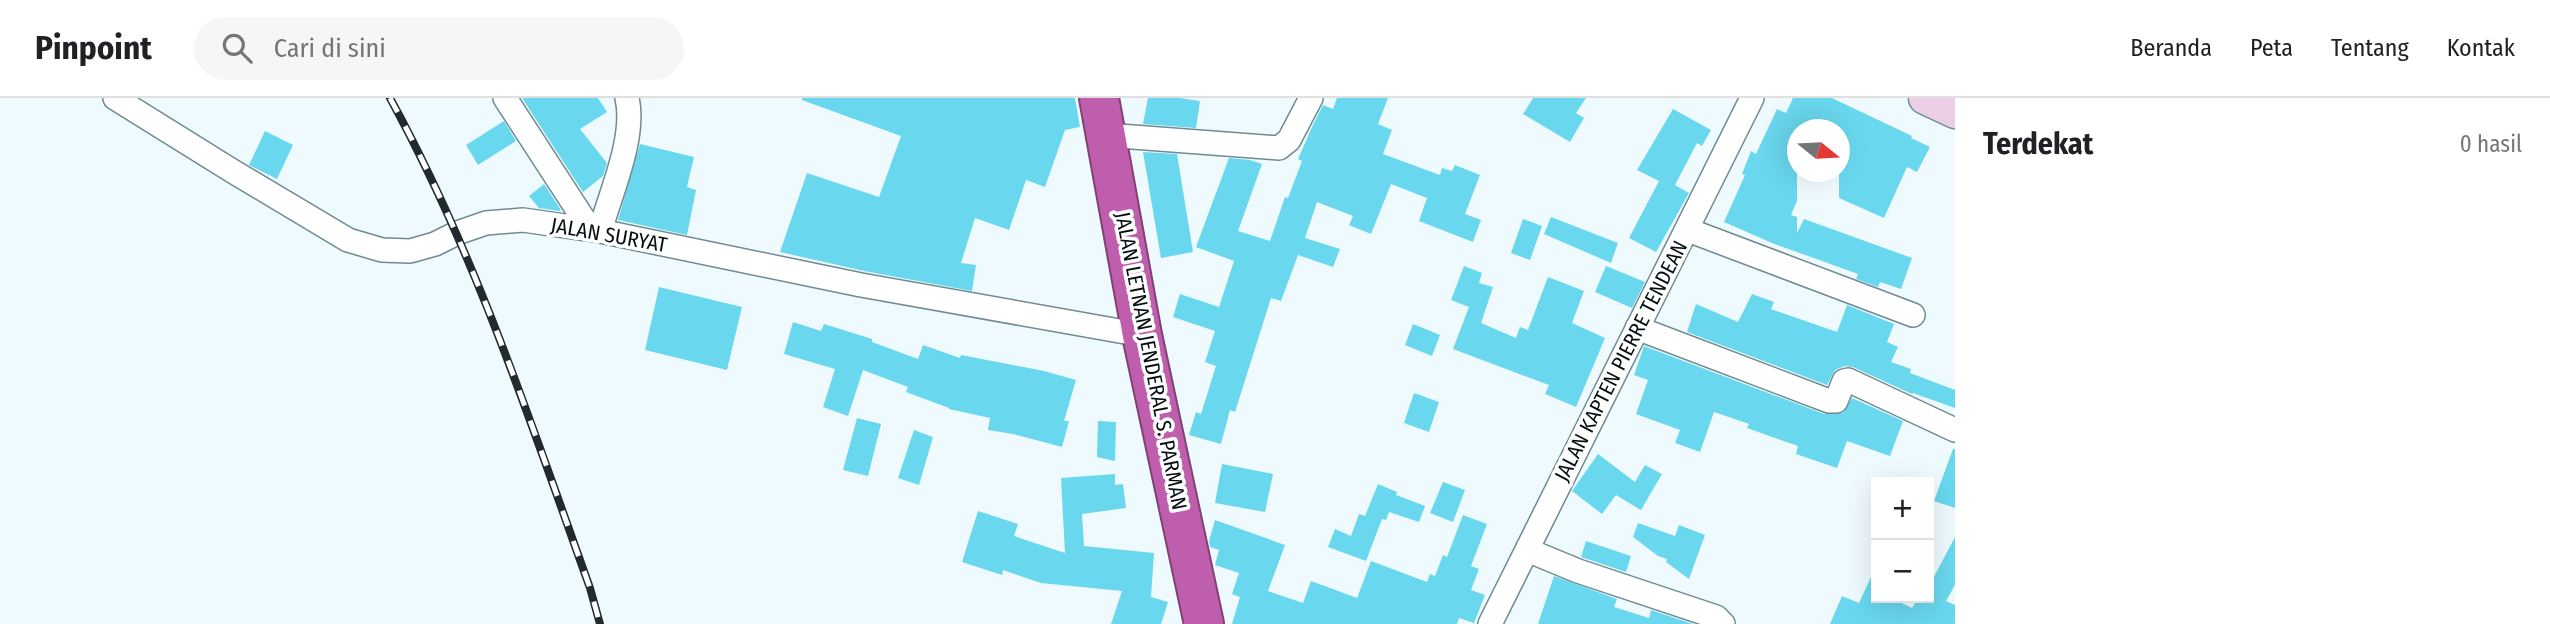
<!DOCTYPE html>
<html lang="id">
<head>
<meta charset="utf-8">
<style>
  :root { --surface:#fff; --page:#f6f6f6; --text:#202124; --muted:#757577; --line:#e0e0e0 }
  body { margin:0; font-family:"Fira Sans Condensed",sans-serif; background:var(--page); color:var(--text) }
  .controls { position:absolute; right:21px; bottom:21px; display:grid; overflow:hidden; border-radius:0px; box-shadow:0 7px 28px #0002 }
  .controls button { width:63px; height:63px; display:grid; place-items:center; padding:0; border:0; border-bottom:2px solid var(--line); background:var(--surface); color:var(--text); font:35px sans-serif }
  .compass { position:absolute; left:1787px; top:21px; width:63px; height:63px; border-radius:50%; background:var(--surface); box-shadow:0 7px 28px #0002; rotate:108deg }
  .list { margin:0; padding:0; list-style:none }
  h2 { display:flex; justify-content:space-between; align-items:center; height:91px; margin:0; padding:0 28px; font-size:30px }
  h2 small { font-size:23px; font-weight:400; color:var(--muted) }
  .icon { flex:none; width:38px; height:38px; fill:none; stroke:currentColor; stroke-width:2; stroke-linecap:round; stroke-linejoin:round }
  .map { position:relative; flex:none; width:1955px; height:526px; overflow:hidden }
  header { display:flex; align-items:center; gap:42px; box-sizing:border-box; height:98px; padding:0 35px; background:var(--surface); border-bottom:2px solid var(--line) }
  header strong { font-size:33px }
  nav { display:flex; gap:38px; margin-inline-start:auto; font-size:24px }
  .search { width:490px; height:63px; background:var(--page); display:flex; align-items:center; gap:18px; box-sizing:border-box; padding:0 24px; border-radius:38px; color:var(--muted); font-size:26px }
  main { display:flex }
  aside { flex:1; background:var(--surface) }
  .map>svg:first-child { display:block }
</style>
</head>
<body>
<header>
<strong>Pinpoint</strong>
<div class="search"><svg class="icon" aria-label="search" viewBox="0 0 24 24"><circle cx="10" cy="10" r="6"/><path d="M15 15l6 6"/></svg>Cari di sini</div>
<nav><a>Beranda</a><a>Peta</a><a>Tentang</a><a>Kontak</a></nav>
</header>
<main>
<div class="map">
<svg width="1955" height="526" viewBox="0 0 1955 526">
  <rect width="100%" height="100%" fill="#eefafd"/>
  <path fill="#69d8ee" d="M522 0H598L607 14 580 31 607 65 603 78 583 94Z
    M802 0H1075L1080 29 1065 32 1045 89 1026 82 1009 132 975 120 961 165 976 167 972 193 864 173 780 154 807 75 879 99 901 38 802 2Z
    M1148 0H1180L1200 3 1196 30 1143 26Z
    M1337 0H1388L1378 26 1392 32 1383 56 1440 77 1442 70 1452 73 1455 67 1480 77 1465 116 1481 122 1473 144 1419 123 1427 100 1391 86 1371 136 1349 127 1353 118 1317 104 1305 140 1340 151 1333 169 1298 157 1281 203 1271 200 1235 314 1230 312 1221 346 1189 337 1196 314 1201 316 1216 268 1205 264 1215 233 1173 219 1180 196 1219 209 1234 163 1196 149 1229 60 1250 62 1262 66 1238 133 1270 143 1285 99 1288 100 1302 63 1298 61 1312 29 1323 7 1333 11Z
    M1533 0H1586L1576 15 1584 20 1570 44 1523 16Z
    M1793 0H1832L1912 38 1911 40 1930 49 1917 74 1907 69 1884 120 1839 100V32H1797V103L1791 117 1797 119V135L1804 121 1912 160 1901 191 1880 184 1878 189 1856 181 1858 176 1772 145 1724 124 1745 77 1742 76 1751 53 1756 56 1777 11 1786 15Z
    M1673 11 1711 32 1702 48 1697 45 1675 87 1689 95 1656 154 1629 140 1659 83 1637 72Z
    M504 23 516 43 478 67 466 47Z
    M265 33 293 47 277 81 249 67Z
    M640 46 694 59 687 89 696 92 687 137 618 122Z
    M1143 54 1177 56 1193 154 1161 160Z
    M544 86 561 112 560 113 539 110 529 98Z
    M1551 119 1618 145 1611 165 1544 136Z
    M1523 121 1542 128 1530 162 1511 155Z
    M1464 168 1482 175 1479 185 1493 189 1481 225 1516 240 1520 229 1528 232 1548 179 1584 193 1572 225 1605 240 1576 309 1545 296 1549 287 1453 251 1469 209 1451 202Z
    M1606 168 1645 184 1632 210 1595 194Z
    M659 189 742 209 727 272 645 252Z
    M1752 196 1774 204 1771 211 1837 234 1847 207 1894 226 1887 244 1898 249 1891 264 1911 271 1910 275 1955 292V310L1913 295 1912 296 1853 269 1845 268 1835 272 1827 287 1687 234 1696 206 1738 224Z
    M793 224 821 233 824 226 872 241V244L918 261 923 247 960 260 961 257 1044 273 1076 282 1064 323H1069L1062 349 1013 336 988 332 990 320 949 311V310L906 294 908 289 863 272 848 318 823 309 835 271 784 256Z
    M1413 226 1440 237 1432 258 1405 247Z
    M1644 248 1824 316 1843 315 1852 300 1903 323 1890 358 1847 343 1837 370 1796 356 1798 348 1747 330 1749 326 1714 314 1700 354 1675 345 1680 332 1636 316 1648 282 1634 277Z
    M1414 295 1439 304 1429 334 1404 325Z
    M857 320 881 326 868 378 843 372Z
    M1098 323 1116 324 1115 363 1097 359Z
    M914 332 933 339 919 387 898 380Z
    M1953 351H1955V410L1934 403Z
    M1598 356 1635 384 1645 367 1662 376 1641 412 1616 397 1602 416 1572 393Z
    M1222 366 1273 376 1265 414 1215 405Z
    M1115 376V387L1123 386 1126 410 1082 416 1084 448 1154 455 1151 499 1168 504 1161 526H1111L1122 493 1041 485 1003 472 1002 477 962 464 978 413 1018 426 1014 438 1065 455 1061 380Z
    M1443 384 1465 392 1453 424 1430 415Z
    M1378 386 1397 394 1396 397 1425 408 1419 424 1389 414 1386 422 1382 421 1366 463 1328 449 1335 431 1351 438 1359 416 1365 418Z
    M1463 417 1487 426 1471 468 1479 471 1471 492 1485 497 1474 525 1459 520 1457 526H1232L1240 499 1232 496 1239 475 1215 467 1219 452 1210 449 1209 443 1215 422 1285 447 1268 493 1303 505 1311 483 1357 500 1371 463 1427 484 1430 476 1435 478 1443 457 1447 459Z
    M1638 425 1675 438 1679 427 1705 437 1689 481 1666 464 1667 461 1658 458 1633 439Z
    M1955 439V487L1946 503 1955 507V526H1830L1842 498 1859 505 1876 468V500H1891L1912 510 1918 500H1929V488Z
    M1586 443 1631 458 1626 474 1581 459Z
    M1554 478 1617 501 1614 509 1649 520 1651 512 1693 526H1538Z"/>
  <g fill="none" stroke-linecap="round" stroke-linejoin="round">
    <defs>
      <path id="street" d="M115 0 234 74 348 142 382 152 410 153 435 146 457 135 486 125 523 122 600 133 861 187 1142 237
        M505 0 590 131
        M1106 37 1279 50 1289 42 1311 0
        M1688 132 1913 217
        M600 133C611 94 636 39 627 0
        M1637 230 1829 303H1836L1844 283 1848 282 1955 332
        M1527 452 1578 473 1716 519 1723 526
        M1490 526 1752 0"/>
      <path id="secondary" d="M1925 0 1955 14"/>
      <path id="highway" d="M1099 0 1142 237 1204 526"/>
    </defs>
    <use href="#street" stroke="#6f8b92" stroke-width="26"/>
    <use href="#secondary" stroke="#6f8b92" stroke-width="35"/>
    <use href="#highway" stroke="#7f4277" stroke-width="42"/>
    <use href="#street" stroke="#fff" stroke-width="23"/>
    <use href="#secondary" stroke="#eccfe7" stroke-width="32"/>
    <use href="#highway" stroke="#c05eae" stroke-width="38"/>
    <defs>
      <path id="rail" d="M390 0C475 155 530 323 590 490L600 526"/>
    </defs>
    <use href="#rail" stroke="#212b2d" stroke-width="8"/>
    <use href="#rail" stroke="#fff" stroke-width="5" stroke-dasharray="16" stroke-linecap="butt"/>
  </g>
  <g text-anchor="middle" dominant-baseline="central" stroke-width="7" stroke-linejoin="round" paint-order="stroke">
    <g font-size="21" fill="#050f11" stroke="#fff">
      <text transform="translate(609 137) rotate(10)">JALAN SURYAT</text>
      <text transform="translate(1151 263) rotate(79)">JALAN LETNAN JENDERAL S. PARMAN</text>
      <text transform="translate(1621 263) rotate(-63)">JALAN KAPTEN PIERRE TENDEAN</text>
    </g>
  </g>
</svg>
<div class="controls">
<button>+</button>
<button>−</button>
</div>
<svg class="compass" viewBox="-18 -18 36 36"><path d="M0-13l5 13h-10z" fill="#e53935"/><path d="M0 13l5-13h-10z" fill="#757577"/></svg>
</div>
<aside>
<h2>Terdekat<small>0 hasil</small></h2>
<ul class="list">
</ul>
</aside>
</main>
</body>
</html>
